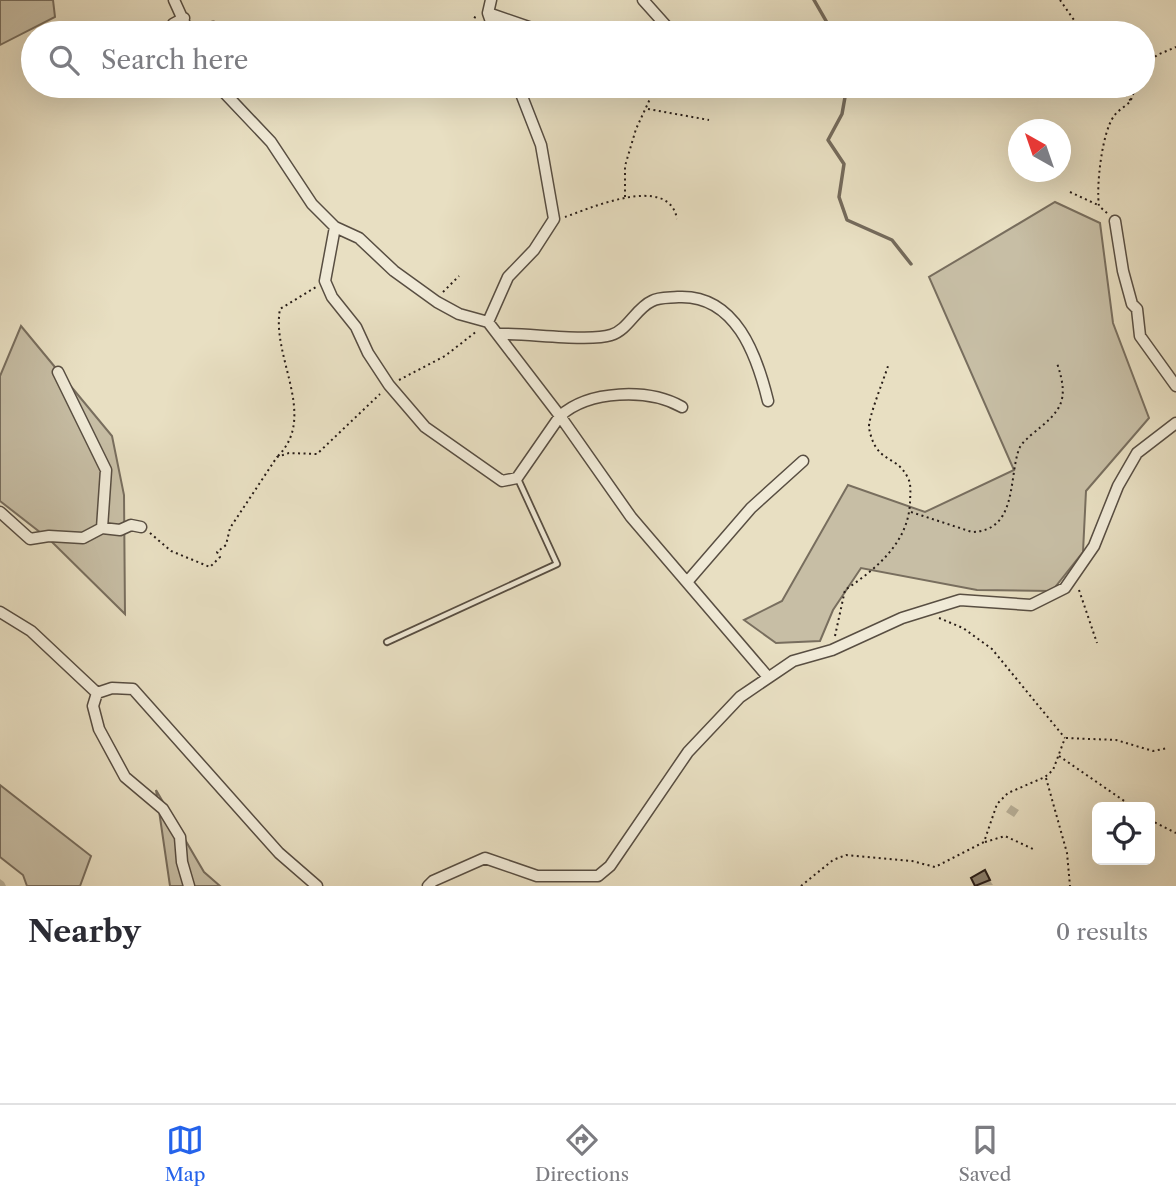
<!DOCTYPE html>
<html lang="en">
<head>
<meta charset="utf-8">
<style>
  :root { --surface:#fff; --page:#f2f2f3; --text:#2b2b33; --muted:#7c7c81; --line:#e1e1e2; --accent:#2563eb }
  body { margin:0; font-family:"Libre Caslon Text",serif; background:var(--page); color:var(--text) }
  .controls { position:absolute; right:21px; bottom:21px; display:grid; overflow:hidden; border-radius:10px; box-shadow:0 7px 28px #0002 }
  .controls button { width:63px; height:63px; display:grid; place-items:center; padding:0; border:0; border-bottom:2px solid var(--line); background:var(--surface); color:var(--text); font:35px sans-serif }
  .compass { position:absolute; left:1008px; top:119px; width:63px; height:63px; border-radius:50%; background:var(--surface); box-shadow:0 7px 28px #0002; rotate:320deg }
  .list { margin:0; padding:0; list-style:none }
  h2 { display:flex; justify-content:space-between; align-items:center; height:91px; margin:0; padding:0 28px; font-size:30px }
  h2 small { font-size:23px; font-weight:400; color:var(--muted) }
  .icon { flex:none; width:38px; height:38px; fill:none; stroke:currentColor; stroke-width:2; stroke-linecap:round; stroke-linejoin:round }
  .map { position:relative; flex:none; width:1176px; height:886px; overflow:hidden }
  .search { position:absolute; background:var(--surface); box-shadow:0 7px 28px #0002; left:21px; right:21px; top:21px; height:77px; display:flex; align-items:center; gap:18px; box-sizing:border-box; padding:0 24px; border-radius:38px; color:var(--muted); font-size:26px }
  .sheet { height:217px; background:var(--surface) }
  nav { display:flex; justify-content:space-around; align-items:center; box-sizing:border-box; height:98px; border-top:2px solid var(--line); background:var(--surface); font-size:19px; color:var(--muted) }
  nav a { display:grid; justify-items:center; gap:4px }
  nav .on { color:var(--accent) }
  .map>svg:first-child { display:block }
</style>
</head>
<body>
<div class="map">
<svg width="1176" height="886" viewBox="0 0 1176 886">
  <rect width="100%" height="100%" fill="#e8dfc2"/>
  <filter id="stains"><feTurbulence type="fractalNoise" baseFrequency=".00286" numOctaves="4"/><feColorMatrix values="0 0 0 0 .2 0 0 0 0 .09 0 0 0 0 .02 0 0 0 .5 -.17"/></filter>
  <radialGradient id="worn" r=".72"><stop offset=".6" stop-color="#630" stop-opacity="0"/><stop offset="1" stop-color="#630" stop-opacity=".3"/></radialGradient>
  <path fill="#c7bea5" stroke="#786e5e" stroke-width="2" d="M0 0H53L55 17 0 45Z
    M1055 202 1100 223 1113 323 1149 418 1086 491 1083 552 1052 591 977 590 861 568 833 610 820 641 776 643 744 620 782 601 848 485 925 512 1014 470 929 277Z
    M21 326 112 436 124 495 125 614 50 540 0 501V376Z
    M0 785 91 856 80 886H27L23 875 0 857Z
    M156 790 204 872 220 886H170Z"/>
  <path fill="#0003" d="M1011 805 1019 810 1014 817 1006 812Z
    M985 873 993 885 977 886 973 878Z
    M0 879 4 882 6 886H0Z"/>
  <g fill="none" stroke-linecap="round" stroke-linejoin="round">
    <path stroke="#746a5b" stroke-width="3.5" d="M814 0 833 33
      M847 86 842 114 828 140 844 164 839 197 847 220 892 240 911 264"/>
  </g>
  <path fill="#8c8270" stroke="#281d18" stroke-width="2" d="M985 870 990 880 975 886 971 878Z"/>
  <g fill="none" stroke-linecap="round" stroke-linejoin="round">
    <defs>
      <path id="lane" d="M387 642 557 564 518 479"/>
      <path id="street" d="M174 0 189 33
        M491 0 488 13 495 33
        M643 0 669 29 679 33
        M488 13 546 33
        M188 30 200 32 213 27 218 30
        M170 33 173 24 184 18
        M218 86 271 142 312 204 335 227 359 238 394 271 437 302 459 314 488 322 560 416C589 390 648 388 682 407
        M1115 221 1123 271 1132 304 1137 309 1140 336 1176 386
        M335 227 325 281 332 297 356 327 368 353 389 385 425 427 502 481 517 478 560 416 631 517 768 677
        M488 322 508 277 534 250 554 219 541 145 518 86
        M498 334C526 333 590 342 611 335 628 330 636 308 652 301 659 297 670 298 678 297 736 294 757 356 768 401
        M58 372 106 470 102 528
        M0 512 30 539 49 536 83 538 102 528 120 530 131 525 141 527
        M687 582 751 508 803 461
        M0 612 31 631 97 693
        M189 886 182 862 180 837 163 809 125 777 99 729 93 706 97 693 112 688 133 689 279 853 317 886
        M428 886 433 881 485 858 537 876H598L610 866 688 752 740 697 793 661 832 650 902 618 960 600 1031 605 1065 588 1094 546 1118 486 1137 453 1176 423"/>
    </defs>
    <use href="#lane" stroke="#584e42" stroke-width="8"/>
    <use href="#street" stroke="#584e42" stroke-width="13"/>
    <path stroke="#281d18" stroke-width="2" stroke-dasharray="2 3.5" stroke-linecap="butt" d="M1060 0 1083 33
      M467 33 476 15
      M1143 68 1157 55 1176 47
      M1131 100 1136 86
      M648 109 709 120
      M1070 192 1098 205
      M625 197V166L636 129 656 86
      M1107 213 1099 206C1096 186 1102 132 1114 116 1118 110 1126 106 1131 101L1120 86
      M565 217C586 210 669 172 677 219
      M443 292 459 276
      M399 380 445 356 477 331
      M278 456C318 416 271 357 280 309L316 287
      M911 512 972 532C1016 531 1009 482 1018 452 1020 444 1026 440 1031 435 1061 411 1070 402 1057 363
      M150 533 171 551 210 567 220 557 217 552 226 545 230 528 277 457 289 453 317 454 380 394
      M1079 590 1097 643
      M939 618 963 628 992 649 1065 738
      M835 636 845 590C876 569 908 543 910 503 910 494 912 484 907 476 895 454 876 464 869 428 868 418 884 379 888 366
      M1066 738 1116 740 1153 751 1168 748
      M1059 756 1133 807
      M1046 778 1067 853 1070 886
      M1150 820 1176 833
      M985 842 1005 836 1033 849
      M801 886 833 860 846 855 912 861 935 867 984 842 997 804 1008 793 1045 777 1053 770 1065 738"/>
    <use href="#lane" stroke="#f0ead7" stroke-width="4.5"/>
    <use href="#street" stroke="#f0ead7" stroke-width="10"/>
  </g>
  <rect width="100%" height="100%" filter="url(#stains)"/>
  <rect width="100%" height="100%" fill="url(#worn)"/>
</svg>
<div class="controls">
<button><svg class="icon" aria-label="locate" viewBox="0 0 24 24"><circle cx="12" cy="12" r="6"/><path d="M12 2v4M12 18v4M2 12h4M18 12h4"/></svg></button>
</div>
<svg class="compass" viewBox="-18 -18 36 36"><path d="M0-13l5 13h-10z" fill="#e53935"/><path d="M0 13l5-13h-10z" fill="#7c7c81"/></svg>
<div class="search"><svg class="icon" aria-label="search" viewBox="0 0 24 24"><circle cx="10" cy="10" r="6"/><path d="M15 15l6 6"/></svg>Search here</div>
</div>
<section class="sheet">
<h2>Nearby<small>0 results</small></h2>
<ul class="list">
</ul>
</section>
<nav>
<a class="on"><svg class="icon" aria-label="map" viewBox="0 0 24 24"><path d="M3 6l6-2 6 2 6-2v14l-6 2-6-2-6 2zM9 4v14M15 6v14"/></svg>Map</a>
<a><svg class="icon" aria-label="directions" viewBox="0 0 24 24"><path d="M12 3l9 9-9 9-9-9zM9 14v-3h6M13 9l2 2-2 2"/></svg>Directions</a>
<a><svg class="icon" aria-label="saved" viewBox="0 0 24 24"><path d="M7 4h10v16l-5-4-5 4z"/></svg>Saved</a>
</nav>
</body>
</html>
